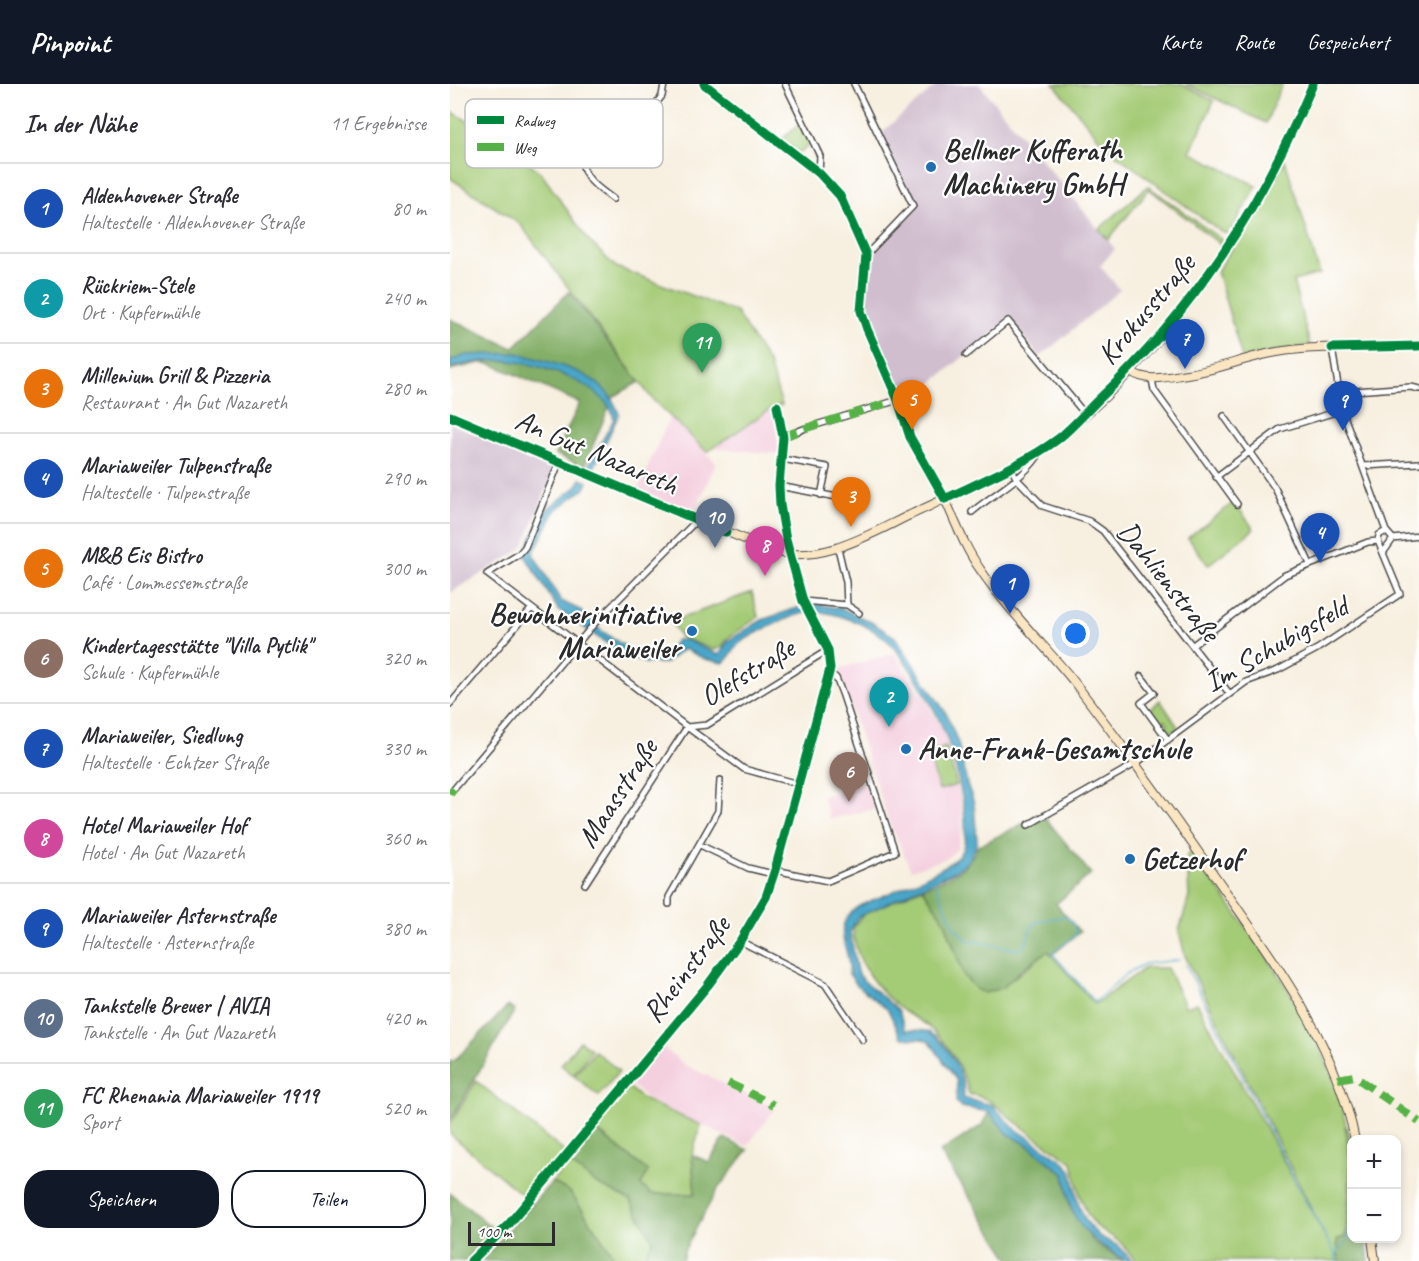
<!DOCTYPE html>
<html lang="de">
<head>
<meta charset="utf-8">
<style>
  :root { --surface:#fff; --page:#f2f2f3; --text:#2b2b33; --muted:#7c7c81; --line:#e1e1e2; --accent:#111827 }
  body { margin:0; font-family:Caveat,sans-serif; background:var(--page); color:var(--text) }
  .controls { position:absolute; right:18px; bottom:18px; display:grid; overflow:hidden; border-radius:12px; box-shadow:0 3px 9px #0003 }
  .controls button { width:54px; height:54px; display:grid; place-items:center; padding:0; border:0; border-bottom:2px solid var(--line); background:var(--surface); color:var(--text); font:30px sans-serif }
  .scale { position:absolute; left:18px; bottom:15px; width:87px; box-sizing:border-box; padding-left:6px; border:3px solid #2b2b2b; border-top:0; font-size:16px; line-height:21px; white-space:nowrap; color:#2b2b2b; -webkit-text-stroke:4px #fff; paint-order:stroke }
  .you { position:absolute; left:626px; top:550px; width:21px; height:21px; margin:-15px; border:4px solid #fff; border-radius:50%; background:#1a73e8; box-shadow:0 0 0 9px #1a73e833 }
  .badge { display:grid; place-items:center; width:39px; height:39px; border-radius:50%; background:var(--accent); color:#fff; font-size:20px; font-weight:700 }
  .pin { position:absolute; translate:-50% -50px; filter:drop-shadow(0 2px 3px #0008) }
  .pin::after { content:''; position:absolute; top:32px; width:21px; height:18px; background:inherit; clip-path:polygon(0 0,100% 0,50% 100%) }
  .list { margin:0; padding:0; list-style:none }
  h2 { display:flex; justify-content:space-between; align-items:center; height:78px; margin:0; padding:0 24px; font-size:26px }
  h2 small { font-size:20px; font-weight:400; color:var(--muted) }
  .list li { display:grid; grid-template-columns:39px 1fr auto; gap:18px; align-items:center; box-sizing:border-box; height:90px; padding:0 24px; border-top:2px solid var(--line) }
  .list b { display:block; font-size:22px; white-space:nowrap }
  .list p { margin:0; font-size:20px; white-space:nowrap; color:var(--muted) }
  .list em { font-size:20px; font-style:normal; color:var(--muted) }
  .actions { display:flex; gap:12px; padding:18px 24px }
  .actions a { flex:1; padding:14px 0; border:2px solid var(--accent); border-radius:24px; text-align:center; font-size:21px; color:var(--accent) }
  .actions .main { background:var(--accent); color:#fff }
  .map { position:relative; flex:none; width:969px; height:1177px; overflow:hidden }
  header { display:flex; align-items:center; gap:36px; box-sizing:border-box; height:84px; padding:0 30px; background:var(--accent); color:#fff }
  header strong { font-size:28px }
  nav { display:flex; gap:33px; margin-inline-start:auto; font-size:21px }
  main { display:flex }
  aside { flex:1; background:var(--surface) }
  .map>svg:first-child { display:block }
</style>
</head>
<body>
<header>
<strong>Pinpoint</strong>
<nav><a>Karte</a><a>Route</a><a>Gespeichert</a></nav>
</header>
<main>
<aside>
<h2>In der Nähe<small>11 Ergebnisse</small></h2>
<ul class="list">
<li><span class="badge" style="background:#1a4fb4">1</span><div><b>Aldenhovener Straße</b><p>Haltestelle · Aldenhovener Straße</p></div><em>80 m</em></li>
<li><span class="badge" style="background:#0f9aa8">2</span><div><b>Rückriem-Stele</b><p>Ort · Kupfermühle</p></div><em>240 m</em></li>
<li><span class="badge" style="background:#e8710a">3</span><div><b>Millenium Grill &amp; Pizzeria</b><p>Restaurant · An Gut Nazareth</p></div><em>280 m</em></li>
<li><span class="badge" style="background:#1a4fb4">4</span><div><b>Mariaweiler Tulpenstraße</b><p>Haltestelle · Tulpenstraße</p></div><em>290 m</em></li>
<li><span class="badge" style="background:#e8710a">5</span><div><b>M&amp;B Eis Bistro</b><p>Café · Lommessemstraße</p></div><em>300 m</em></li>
<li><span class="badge" style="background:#8d6e63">6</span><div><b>Kindertagesstätte &quot;Villa Pytlik&quot;</b><p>Schule · Kupfermühle</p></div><em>320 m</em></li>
<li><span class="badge" style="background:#1a4fb4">7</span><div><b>Mariaweiler, Siedlung</b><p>Haltestelle · Echtzer Straße</p></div><em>330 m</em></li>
<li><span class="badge" style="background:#d1479c">8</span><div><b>Hotel Mariaweiler Hof</b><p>Hotel · An Gut Nazareth</p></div><em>360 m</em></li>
<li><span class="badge" style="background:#1a4fb4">9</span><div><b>Mariaweiler Asternstraße</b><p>Haltestelle · Asternstraße</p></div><em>380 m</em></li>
<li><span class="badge" style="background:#5c6f8a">10</span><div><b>Tankstelle Breuer | AVIA</b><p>Tankstelle · An Gut Nazareth</p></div><em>420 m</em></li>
<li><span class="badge" style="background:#2e9e5b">11</span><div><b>FC Rhenania Mariaweiler 1919</b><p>Sport</p></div><em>520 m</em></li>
</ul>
<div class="actions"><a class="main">Speichern</a><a>Teilen</a></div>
</aside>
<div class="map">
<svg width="969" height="1177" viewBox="0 0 969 1177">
  <rect width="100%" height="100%" fill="#fff"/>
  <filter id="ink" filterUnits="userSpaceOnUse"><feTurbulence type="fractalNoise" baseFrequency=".0167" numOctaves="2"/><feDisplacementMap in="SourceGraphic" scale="12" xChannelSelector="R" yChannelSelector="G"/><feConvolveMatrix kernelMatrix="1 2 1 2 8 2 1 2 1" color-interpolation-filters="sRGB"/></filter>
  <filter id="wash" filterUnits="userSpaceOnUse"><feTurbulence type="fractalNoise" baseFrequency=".008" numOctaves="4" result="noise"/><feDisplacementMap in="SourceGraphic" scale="24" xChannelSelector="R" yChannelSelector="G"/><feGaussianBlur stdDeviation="1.35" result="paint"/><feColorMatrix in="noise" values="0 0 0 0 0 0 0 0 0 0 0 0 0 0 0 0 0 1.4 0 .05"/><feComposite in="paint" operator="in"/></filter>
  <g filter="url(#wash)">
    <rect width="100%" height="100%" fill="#f7efdf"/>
    <path fill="#f4cfde" d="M322 324 330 370 263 364Z
      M220 332 266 379 244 429 188 406Z
      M444 569 477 617 494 649 510 712 512 744 507 765 497 774 461 786 437 733 388 585Z
      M417 698 425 725 380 735 372 712Z
      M210 964H214L235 981 319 1021 324 1026 297 1062 201 1017 181 1001Z"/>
    <path fill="#d0bdce" d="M488 0H529L665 165 650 182 670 206 590 273 559 235 482 299 452 318 414 227 420 173 466 124 430 50Z
      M0 339 105 384 74 461 67 468 0 509Z"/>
    <path fill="#a4cb76" stroke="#687b50" stroke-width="1.5" d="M604 0H731L764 17 740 68 807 102 780 147 777 150 770 147 657 64Z
      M736 0H832L816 39Z
      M0 27 52 56 91 89 139 157 166 183 286 228 319 280 332 321 322 324 257 368 203 316 70 140 0 94Z
      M350 40 360 59 350 69 332 55Z
      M835 76 870 190 843 197 860 261 792 274 767 187 817 111Z
      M698 102 772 156 770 160 699 105 658 156 649 145Z
      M784 418 804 445 758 481 738 454Z
      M302 508 308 533 277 555 272 563 264 566 230 553 221 538Z
      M710 616 728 643 722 648 713 643 718 640 715 636 711 639 700 626Z
      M496 663 507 701 489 706 478 669Z
      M740 768 744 770C808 863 895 961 901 1079 902 1103 897 1129 896 1152L887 1156 889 1177H686L671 1159 645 1141 638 1131 630 1112 622 1078C605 1066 588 1055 571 1042 552 1029 544 1014 519 1010 514 986 498 959 479 943 472 937 463 933 455 928 428 908 404 878 403 844L413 830 473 804 495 838 514 892 535 909C560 901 577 882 598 867L645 920 695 884H717L736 923 747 919 877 1156 735 872 729 847 739 813 737 771Z
      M130 957 142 966 123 991 111 981Z
      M145 967 169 987 149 1012 124 992Z
      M26 997 116 1069 76 1114 0 1050V1041Z
      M178 1003 192 1015 251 1041 242 1071 245 1110H201L191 1101 197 1087 143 1043Z
      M119 1079 147 1100 180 1116 203 1156 191 1177H167L120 1108 102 1098Z"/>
    <path fill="#83af67" stroke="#576d49" stroke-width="1.5" d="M119 208 189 298 163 313 134 383 105 370 130 319 41 280 30 279 0 286V235L63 264Z
      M592 730 641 790 606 820 630 848 602 871 598 867 573 884 552 904 535 909 527 906 514 892 495 838 473 804C497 794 517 788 528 762Z
      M58 922 65 926 0 1037V976L3 978Z
      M539 1028 558 1050 576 1060 614 1090 620 1124 644 1158 673 1177H561L490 1068 531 1042Z
      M895 1043 898 1044 901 1058 902 1154 916 1155 919 1177H889L887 1156 896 1152 901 1080Z
      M146 1047 198 1087 191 1101 201 1110H245L242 1071 259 1078 274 1054 298 1066 267 1106 235 1165 232 1177H191L203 1156 180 1116 147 1100 119 1079Z
      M102 1098 120 1108 167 1177H31Z
      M0 1109 44 1145 15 1177H0Z"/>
    <path fill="#49a6c8" stroke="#3a687a" stroke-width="1.5" d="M67 269C106 281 154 286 169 330L143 386 137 384 164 335C157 300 91 281 60 277 41 275 18 279 0 284V277L16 271Z
      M131 395 138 398 136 403 105 427 83 470 111 517 128 525 152 547 179 565 208 571 219 566 226 556H236L269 571 278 557 312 536 362 519 393 525 421 538 445 553 496 629 508 659 517 700 524 719 527 756 525 764 517 778 505 787 408 833 400 848 407 888 413 896 449 927 455 946C462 947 473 945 479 948 497 958 518 995 513 1014L542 1021 563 1043 612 1076 621 1086 629 1122 636 1137 649 1152 670 1163 682 1177C671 1177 668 1171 659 1166 624 1144 621 1128 614 1090L576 1060 558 1050 539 1028 511 1023 506 1018 507 997 480 958C471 952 461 957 451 953L438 926 407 901 399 890C402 862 377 845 409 822 429 813 499 786 510 770 525 749 504 672 494 647 485 624 457 576 439 558 424 543 382 525 360 528 343 530 304 549 290 559 282 565 281 574 273 579L255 575 234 565 216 579H196L174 571 109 527 74 470 94 428 126 403Z"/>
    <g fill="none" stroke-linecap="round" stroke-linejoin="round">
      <path stroke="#49a6c8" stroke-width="1.5" d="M484 796 504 843 517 856 569 866 576 860 582 841 589 837 616 832 624 841 626 851 602 869 645 918 676 890 694 880 729 876
        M736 881 843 1093 886 1171
        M886 1177V1171L898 1155 902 1118"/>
    </g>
  </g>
  <g filter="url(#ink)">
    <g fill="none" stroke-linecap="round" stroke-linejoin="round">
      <defs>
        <path id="street" d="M254 0 369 89 390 112 416 171 411 227 417 245 448 316 460 353 495 415
          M335 0 370 72 369 89
          M404 0 463 122 416 171
          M163 115C155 109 144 102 138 93 126 76 133 50 151 39 164 32 182 35 197 31L212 12 214 0
          M516 271 558 237 634 329
          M702 295 704 306 787 420
          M890 308 961 303 969 305
          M774 332 825 404 860 480
          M333 353 356 344 448 316
          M332 375 377 383 371 411
          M109 379 75 463 69 470 37 490 237 643 257 641 378 566
          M561 382 566 394 593 422 639 437 653 447 779 609
          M913 382 969 379
          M766 393 830 345 892 326
          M329 402 408 417
          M522 428C543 410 578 392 591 367
          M943 455 969 452
          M388 464 396 498 397 521
          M933 469 943 455 936 447
          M353 517 397 521 409 529
          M743 561 835 491 918 458 928 457
          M691 592 704 609 691 619 718 656
          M0 620 81 525
          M4 705 144 540 247 436
          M578 741 685 680 796 598 828 586 867 565 950 510 928 457 929 451 936 447 892 326 882 264
          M250 761 298 784 323 790
          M325 786 378 797 445 768 392 609 386 594 379 588
          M135 800 237 643 294 685 348 700
          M219 820V813L268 727 270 696
          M290 857 375 900 413 956
          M21 1177 59 1140 177 999 258 901 290 857 316 813 325 786 380 585 378 566 353 517 336 455 330 421 329 402 333 353 327 322"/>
        <path id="secondary" d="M680 287C697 299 717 293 737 290 768 286 796 273 827 268 873 260 922 266 969 262
          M0 332 323 467C372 480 418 451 460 431 489 418 517 404 546 390 567 379 590 369 609 354 723 260 806 136 863 0
          M495 415C506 440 516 466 532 488 559 528 595 561 625 599 676 666 726 735 774 805 828 883 886 960 905 1056
          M922 1154 925 1177"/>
      </defs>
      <use href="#street" stroke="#4a4846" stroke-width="8"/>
      <use href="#secondary" stroke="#4a4846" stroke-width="10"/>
      <use href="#street" stroke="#fff" stroke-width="5"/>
      <use href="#secondary" stroke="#fbe6c4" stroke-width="8"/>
      <path stroke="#56b246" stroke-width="8" stroke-dasharray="15 8" stroke-linecap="butt" d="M333 353 356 344 448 316
        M0 710 4 705
        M888 995 904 992 969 1038
        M278 999 324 1021"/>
      <defs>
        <path id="cycleway" d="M254 0 369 89 390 112 416 171 411 227 417 245 448 316 460 353 495 415C532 397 574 380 608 355 622 344 634 330 647 317 744 226 811 123 863 0
          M882 264 969 262
          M0 332 276 448
          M21 1177 59 1140 177 999 258 901 290 857 316 813 325 786 380 585 378 566 353 517 336 455 330 421 329 402 333 353 327 322"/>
      </defs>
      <use href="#cycleway" stroke="#fff" stroke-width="13"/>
      <use href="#cycleway" stroke="#00873e" stroke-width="9"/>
    </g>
  </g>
  <g fill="#1f6fb2" stroke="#fff" stroke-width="2">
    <circle cx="481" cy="83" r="6"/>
    <circle cx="242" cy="547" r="6"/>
    <circle cx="456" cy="665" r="6"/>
    <circle cx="680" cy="775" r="6"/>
  </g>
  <g text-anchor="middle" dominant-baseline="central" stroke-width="4.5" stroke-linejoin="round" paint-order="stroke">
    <g font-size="30" font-weight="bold" fill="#2b2b2b" stroke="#fff" text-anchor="start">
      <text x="493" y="66">Bellmer Kufferath<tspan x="493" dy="34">Machinery GmbH</tspan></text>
      <text x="230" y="530" text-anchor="end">Bewohnerinitiative<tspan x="230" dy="34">Mariaweiler</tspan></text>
      <text x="468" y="665">Anne-Frank-Gesamtschule</text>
      <text x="692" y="775">Getzerhof</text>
    </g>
    <g font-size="30" fill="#2b2b2b" stroke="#fff">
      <text transform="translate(696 225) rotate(-50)">Krokusstraße</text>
      <text transform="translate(147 368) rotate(23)">An Gut Nazareth</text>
      <text transform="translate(719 497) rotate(51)">Dahlienstraße</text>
      <text transform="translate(826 560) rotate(-30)">Im Schubigsfeld</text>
      <text transform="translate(297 588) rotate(-31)">Olefstraße</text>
      <text transform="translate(167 709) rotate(-57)">Maasstraße</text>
      <text transform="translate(236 885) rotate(-53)">Rheinstraße</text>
    </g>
  </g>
  <rect x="15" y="15" width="198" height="69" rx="9" fill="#fff" stroke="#bfbfbf" stroke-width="1.5"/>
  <rect x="27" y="32" width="27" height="8" fill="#00873e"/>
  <rect x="27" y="59" width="27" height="8" fill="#56b246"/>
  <g font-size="16" fill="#2b2b2b">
    <text x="64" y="42">Radweg</text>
    <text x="64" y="69">Weg</text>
  </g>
</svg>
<div class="controls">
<button>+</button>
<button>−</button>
</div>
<div class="scale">100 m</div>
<div class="you"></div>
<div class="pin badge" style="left:560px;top:530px;background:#1a4fb4">1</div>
<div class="pin badge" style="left:439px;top:643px;background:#0f9aa8">2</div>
<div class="pin badge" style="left:401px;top:443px;background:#e8710a">3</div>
<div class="pin badge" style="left:870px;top:479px;background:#1a4fb4">4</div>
<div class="pin badge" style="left:462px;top:346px;background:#e8710a">5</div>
<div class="pin badge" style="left:399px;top:718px;background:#8d6e63">6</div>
<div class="pin badge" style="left:735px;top:285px;background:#1a4fb4">7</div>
<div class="pin badge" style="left:315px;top:492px;background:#d1479c">8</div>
<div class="pin badge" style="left:893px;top:347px;background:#1a4fb4">9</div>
<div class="pin badge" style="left:265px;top:464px;background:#5c6f8a">10</div>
<div class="pin badge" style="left:252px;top:289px;background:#2e9e5b">11</div>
</div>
</main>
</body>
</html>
